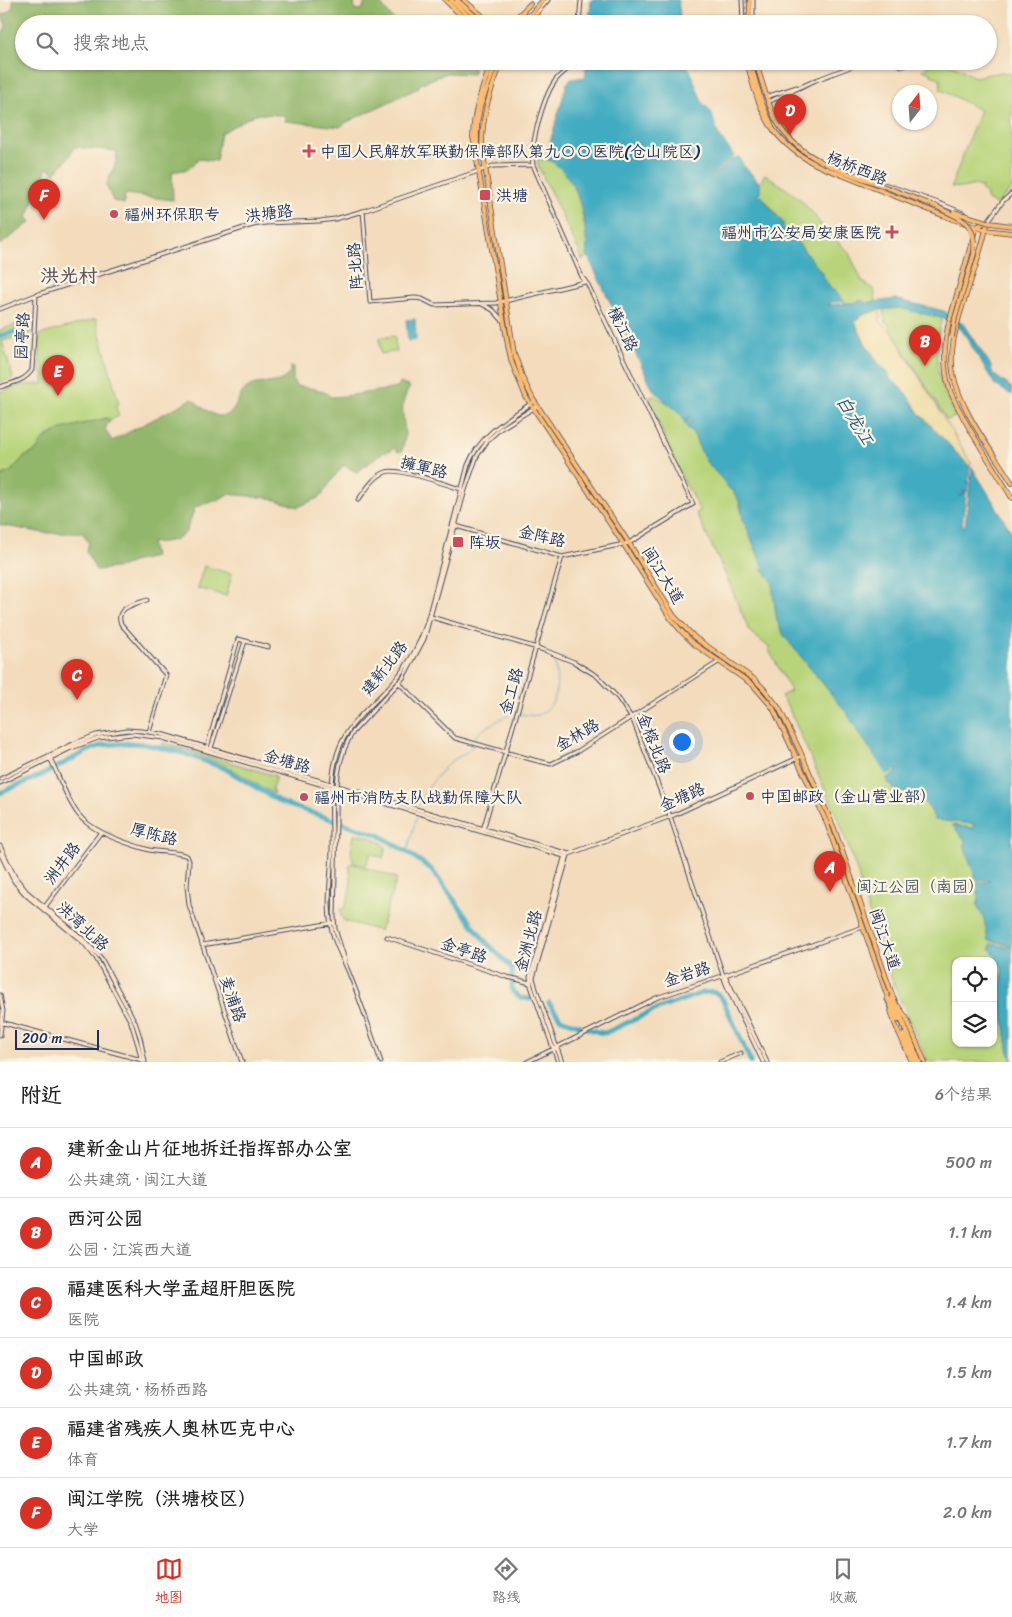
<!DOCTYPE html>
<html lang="zh">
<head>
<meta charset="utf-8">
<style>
  :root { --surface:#fff; --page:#f6f6f6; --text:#222; --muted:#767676; --line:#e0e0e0; --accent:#d93025 }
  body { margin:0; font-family:Sriracha,"LXGW WenKai TC",sans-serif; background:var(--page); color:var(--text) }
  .controls { position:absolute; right:15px; bottom:15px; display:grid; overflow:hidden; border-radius:10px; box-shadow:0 1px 4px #0004 }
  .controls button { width:45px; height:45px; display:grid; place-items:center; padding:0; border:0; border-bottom:1px solid var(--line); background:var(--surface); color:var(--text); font:25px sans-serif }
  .compass { position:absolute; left:892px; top:85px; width:45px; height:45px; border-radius:50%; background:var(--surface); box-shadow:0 1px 4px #0004; rotate:17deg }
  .scale { position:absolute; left:15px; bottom:12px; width:84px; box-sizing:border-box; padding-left:5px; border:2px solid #1b2f5e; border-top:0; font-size:14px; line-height:18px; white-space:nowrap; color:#1b2f5e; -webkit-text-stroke:4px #fcf5e5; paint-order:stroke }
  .you { position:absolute; left:681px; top:741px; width:18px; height:18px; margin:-12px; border:4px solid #fff; border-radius:50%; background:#1a73e8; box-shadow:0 0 0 8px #1a73e833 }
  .badge { display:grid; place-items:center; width:32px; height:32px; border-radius:50%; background:var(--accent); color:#fff; font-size:16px; font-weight:700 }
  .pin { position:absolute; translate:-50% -41px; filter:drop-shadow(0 1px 2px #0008) }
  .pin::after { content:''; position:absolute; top:26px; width:18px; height:15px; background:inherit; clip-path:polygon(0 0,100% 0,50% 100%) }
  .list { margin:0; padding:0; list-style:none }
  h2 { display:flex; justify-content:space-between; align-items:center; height:65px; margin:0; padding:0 20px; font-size:21px }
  h2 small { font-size:16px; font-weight:400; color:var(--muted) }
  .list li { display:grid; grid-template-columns:32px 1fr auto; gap:15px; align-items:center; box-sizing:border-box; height:70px; padding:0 20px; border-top:1px solid var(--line) }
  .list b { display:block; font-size:19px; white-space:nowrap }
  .list p { margin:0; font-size:16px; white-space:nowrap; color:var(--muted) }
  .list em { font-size:16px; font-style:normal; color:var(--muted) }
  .icon { flex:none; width:28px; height:28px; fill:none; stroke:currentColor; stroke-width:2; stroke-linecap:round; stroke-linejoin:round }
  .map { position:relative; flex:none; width:1012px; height:1062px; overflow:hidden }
  .search { position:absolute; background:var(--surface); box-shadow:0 1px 4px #0004; left:15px; right:15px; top:15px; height:55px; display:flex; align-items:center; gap:12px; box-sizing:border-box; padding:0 18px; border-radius:28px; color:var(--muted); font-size:19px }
  .sheet { height:485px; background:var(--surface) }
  nav { display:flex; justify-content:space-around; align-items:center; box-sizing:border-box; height:70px; border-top:1px solid var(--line); background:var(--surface); font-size:14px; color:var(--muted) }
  nav a { display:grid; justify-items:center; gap:2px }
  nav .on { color:var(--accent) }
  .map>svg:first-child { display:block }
</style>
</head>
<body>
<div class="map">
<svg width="1012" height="1062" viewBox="0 0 1012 1062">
  <rect width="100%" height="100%" fill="#fcf5e5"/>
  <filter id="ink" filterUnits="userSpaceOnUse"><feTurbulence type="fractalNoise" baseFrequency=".02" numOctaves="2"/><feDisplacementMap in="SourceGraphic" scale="10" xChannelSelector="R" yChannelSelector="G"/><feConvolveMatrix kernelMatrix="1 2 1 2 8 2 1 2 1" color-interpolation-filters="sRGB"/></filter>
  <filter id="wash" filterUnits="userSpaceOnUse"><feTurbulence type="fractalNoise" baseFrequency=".0096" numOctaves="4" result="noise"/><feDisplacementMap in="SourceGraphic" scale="20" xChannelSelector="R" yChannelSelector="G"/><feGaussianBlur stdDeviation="1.12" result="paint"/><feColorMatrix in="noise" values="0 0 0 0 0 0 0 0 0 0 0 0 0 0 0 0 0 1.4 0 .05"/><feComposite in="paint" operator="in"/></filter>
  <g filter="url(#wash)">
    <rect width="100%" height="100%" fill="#f3dbbb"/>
    <path fill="#b8d47a" stroke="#6a826c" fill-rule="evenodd" d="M934 61C950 61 960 68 974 77L1002 72 1012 74V189L996 204 987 200 985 196 987 195 981 189 982 187 972 185V186L965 187 963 188 951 187 980 110 940 89 941 85 939 78 931 75V73L923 70Z
      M537 159C541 159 545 159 548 160 580 169 587 231 587 257L582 260 579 251 539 168Z
      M765 174 799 198 815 216 822 226 849 253 862 281 874 290 876 301 867 303H844V301C836 293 826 285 822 273L787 229 785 230 782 226 784 224 761 195 758 197 757 195 760 193V183Z
      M899 308 942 318C936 341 934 365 943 389 946 398 953 408 955 417L947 420 896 338V336L890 331 889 324 886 323 883 310Z
      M96 319 119 404 115 405 119 416 110 420 106 418 62 429 53 433 47 437 36 451 24 457 10 472 0 476V392L22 385 43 384V375L40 365 39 335Z
      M30 320V334L2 341 13 378 0 383V330Z
      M394 336 397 351 381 354 379 338Z
      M654 396C663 400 682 411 684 421L690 417 693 422 690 429 695 435 696 441 707 463 723 479 730 490H734V493L739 501 743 519 761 562 764 565 763 570 771 579 773 585V593L777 621 785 637 846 712 886 773 895 770H898L892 784 900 791 918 797 925 803 932 812 945 821 974 824 973 828 953 825 960 835 965 840C964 859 978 868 990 880L987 882H978C976 890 981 898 977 905L984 919 988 940 1011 946 1008 947 991 944 1003 970 1000 992 1008 1048 1012 1062H928L896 990 861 889 858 874 840 823 789 709 781 696 791 691 769 650V647L750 632 723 569 696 513 700 511 678 469 648 398ZM956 961H993V1043H956Z
      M204 566 232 574 226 596 197 588Z
      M163 742 276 776 272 789 274 794 225 765 185 750 162 745Z
      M354 835C364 834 380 839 386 848L383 858 371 853 366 866 354 863 351 851Z
      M351 863 397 878 380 931 344 921 341 916 340 909H344C350 893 353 881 349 865Z"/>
    <path fill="#92b66a" stroke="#567264" d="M13 0H355L354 9 362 10 366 0 380 3 397 24H24V61H435L427 63 428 68H473L474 74 447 73 420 84 418 88 345 123 340 127 285 121 284 115 255 114 221 133 216 161 199 159 189 169 172 172 173 200 125 194 124 204 113 201 106 185 116 162 117 151 74 147 68 158 55 173 47 168 27 217 31 222 0 245V33L3 34 6 25 2 15C10 11 14 10 13 0Z
      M290 367H293V380L296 386 316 389 324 392 331 397 346 396 397 388 400 383 410 387C398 406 404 415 405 435 405 440 403 445 402 451L398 452 395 448 390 451 389 450 386 453 384 452 357 472 343 465 320 497 298 507 269 498 228 494 218 500 195 507 186 532C178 542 163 542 151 543L154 557 132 562 123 567 96 570 86 551 89 544 83 533H44L0 525V497L2 494 0 476 10 472 24 457 36 451 42 441 50 435 62 429 107 418 110 420 105 429 112 441 192 399C200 405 212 417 222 416 238 415 236 395 247 388 260 378 279 389 290 372Z"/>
    <path fill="#eeda9e" stroke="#84847e" d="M879 310 881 318 879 319 880 321 894 335 971 463 970 467 918 412 911 400 896 383 891 380 886 370 877 361 865 343 855 323 860 316Z"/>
    <path fill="#41abc1" stroke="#2e6d90" d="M591 0H678L681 24H589Z
      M584 61H683L690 70 702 102 711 112 718 134 734 156 709 177 710 178 734 158 739 157 743 165 760 183V193L757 195 758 197 761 195 784 225 782 226 785 230 787 229 822 273C826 286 837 291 844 301L832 302 828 305 859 302 860 300 867 303 895 299 944 311 963 324 990 364 993 374 1012 388V395L995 385 962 330 942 318 899 308 879 310 860 316 855 322 865 343 877 361 886 370 891 380 896 383 911 400 918 412 970 467 967 492H960L959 496H961L962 493H966L962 525 965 526 972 467 1012 533V1060L1008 1048 1000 992 1003 970 990 948 991 944 1008 947 1011 945 988 940 984 919 977 905C981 898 976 890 978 882H987L990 880 976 879 965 849V840L952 825 973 828 974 824 934 820C930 799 912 794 893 789L892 784H889L887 778 897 772 898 770H895L886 774 846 712 785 637 777 621 773 593V585L771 579 763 570 764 568 761 562 743 519 740 503 734 493V490H730C723 478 712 470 705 459 699 450 697 439 691 430L688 429 684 422 689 419 691 423 693 422 690 417 684 421 683 416 654 391 589 259 587 257C587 225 580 174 547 159V153L567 83 571 79 585 77 586 72Z
      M415 319 416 340 408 341 406 320Z"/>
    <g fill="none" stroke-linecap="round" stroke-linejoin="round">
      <path stroke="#41abc1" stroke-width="1" d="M420 804C425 790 438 774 449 763 455 758 465 755 471 748 474 744 474 738 477 734 478 732 507 715 510 714 525 711 535 723 549 707 559 697 557 676 555 663
        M407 852 416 819"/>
      <path stroke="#41abc1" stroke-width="5" d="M0 336 24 329
        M0 793 44 774 87 751 103 745 130 743 144 744 183 753 226 769 282 803 379 835 407 852 431 869 484 940 512 968V991L521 998 530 999
        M549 1003 561 1019 598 1032 605 1033 655 1010 702 993 713 992 718 994 723 1000 751 1062"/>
    </g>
  </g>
  <g filter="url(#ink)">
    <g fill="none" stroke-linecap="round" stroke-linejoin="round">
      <path stroke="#c8b9a8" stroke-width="4" stroke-dasharray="4 2" stroke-linecap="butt" d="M747 0V20
        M751 61 753 72"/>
      <defs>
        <path id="secondary" d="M742 0 743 24
          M753 0V24
          M536 14 548 0
          M515 24 524 12
          M579 24 581 0
          M888 61 902 66 922 61
          M766 97 797 87
          M768 102 816 80 866 61
          M856 174 941 204 963 213
          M363 211 370 302 415 298 422 299 434 305 496 303 585 282
          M988 221 1003 201 1012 193
          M482 304 493 310 504 322
          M0 309 36 295 106 272 253 225 266 223 320 221 335 219 363 211 493 166 533 165
          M0 387C12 383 25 381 32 370L36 295
          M358 500C366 490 374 476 386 472 398 467 448 485 463 490
          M456 526 562 557 629 543 693 504 588 285 582 277 533 165C530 145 543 98 555 81 561 73 569 70 574 61
          M147 600C136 604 114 607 121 624L166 675 149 732
          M431 617 544 650 574 662 597 676 618 698 633 720 670 816 726 984 763 1062
          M398 682 455 738 534 760 551 764 578 751 720 661
          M207 748 238 639 268 647
          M211 748 245 641
          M50 758C59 776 66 798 78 814 91 832 128 844 149 850 162 853 176 851 187 856L189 861 187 886 189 905 242 1062
          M0 779 73 744 96 735 127 730 142 731 161 734 569 854
          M0 783 69 749 98 738 132 734 163 738 564 856 674 815 802 756
          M483 830 562 557
          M0 846 15 877 27 892 84 940 101 958 135 1022 140 1037 145 1062
          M0 853 14 881 26 895 83 942 96 958 131 1022 138 1045 142 1062
          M44 908 101 832
          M387 937 507 977
          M202 945 332 923
          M345 960 335 929 334 917C335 886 335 855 336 825 336 793 335 760 353 732L403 678 424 639 465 490 477 456 488 440 500 429 537 406
          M725 975 767 1062
          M516 979 530 983
          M0 995 3 1011 0 1035
          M0 1022 142 1060
          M381 1062C371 1032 361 1002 349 973 344 961 338 950 334 938 325 911 331 879 332 851 333 817 326 769 344 738 354 719 372 705 386 690 405 671 419 647 427 622L468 465C480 435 506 420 532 403
          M527 1062 656 998 734 972 863 927
          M558 1062 531 986 530 977 565 855
          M562 1062 536 989 533 978 568 855
          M720 1062 741 1053"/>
        <path id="primary" d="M445 0 470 24
          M451 0 477 24
          M457 0 484 24
          M464 0 492 24
          M510 24 530 4
          M522 24 543 0
          M529 24 537 13
          M749 24 750 0
          M492 61C483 87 473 110 473 137L508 346 512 363 526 397 624 545 671 619 681 631 694 644 753 685 773 708 826 821 889 1001
          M502 61C490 92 482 113 482 147L514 353 523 379 533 399 629 543 674 616 694 637 755 680 764 689 779 708 800 751 834 828 894 1000
          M747 61C758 112 773 146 824 168L952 219 986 230 1012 233
          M755 61C762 80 766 99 774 116 793 157 839 170 878 184
          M753 72 762 103 772 126
          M477 146V125L480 107 496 64
          M988 221 976 227 948 326C944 347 943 367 949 387 952 398 959 409 964 419 979 446 996 471 1012 498
          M988 221C983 242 977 263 970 283 961 311 948 343 953 373 961 413 991 449 1012 483
          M898 1006 906 1017 925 1062
          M891 1011 895 1024 912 1062"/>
        <path id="highway" d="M893 998 919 1062
          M888 999 898 1020
          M904 1035 915 1062"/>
      </defs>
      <use href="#secondary" stroke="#3b496c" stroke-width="5"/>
      <use href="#primary" stroke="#3b496c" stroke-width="5.5"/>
      <use href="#highway" stroke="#3b496c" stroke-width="7"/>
      <use href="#secondary" stroke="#fee4c5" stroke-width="3"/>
      <use href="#primary" stroke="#fdbc6f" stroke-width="4"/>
      <use href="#highway" stroke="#fdbc6f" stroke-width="5"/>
      <defs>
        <path id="secondary-bridge" d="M507 977 516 979"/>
        <path id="primary-bridge" d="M878 184 935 206
          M934 205C959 220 977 218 974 254L955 318 952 337
          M954 212 990 223 1012 226"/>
      </defs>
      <use href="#secondary-bridge" stroke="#3b496c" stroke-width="5" stroke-linecap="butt"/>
      <use href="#primary-bridge" stroke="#3b496c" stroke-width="5.5" stroke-linecap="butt"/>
      <use href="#secondary-bridge" stroke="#fee4c5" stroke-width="3"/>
      <use href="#primary-bridge" stroke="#fdbc6f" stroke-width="4"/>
    </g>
  </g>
  <g fill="#d1495b" stroke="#fcf5e5" stroke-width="2">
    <path d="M306.5 143.5h5v5h5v5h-5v5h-5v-5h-5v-5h5z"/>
    <rect x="479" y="189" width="12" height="12" rx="2.5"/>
    <circle cx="114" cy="214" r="5"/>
    <path d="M889.5 224.5h5v5h5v5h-5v5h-5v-5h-5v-5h5z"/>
    <rect x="452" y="536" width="12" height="12" rx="2.5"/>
    <circle cx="750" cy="796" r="5"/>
    <circle cx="304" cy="797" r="5"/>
  </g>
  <g text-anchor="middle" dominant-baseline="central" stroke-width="4.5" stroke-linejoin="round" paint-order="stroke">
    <g font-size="16" fill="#1b2f5e" stroke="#fcf5e5" text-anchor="start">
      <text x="320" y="151">中国人民解放军联勤保障部队第九〇〇医院(仓山院区)</text>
      <text x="496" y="195">洪塘</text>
      <text x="124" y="214">福州环保职专</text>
      <text x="881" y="232" text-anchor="end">福州市公安局安康医院</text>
      <text x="469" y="542">阵坂</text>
      <text x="760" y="796">中国邮政（金山营业部）</text>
      <text x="314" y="797">福州市消防支队战勤保障大队</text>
    </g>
    <g font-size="16" fill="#1b2f5e" stroke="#fcf5e5">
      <text transform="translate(857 168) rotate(22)">杨桥西路</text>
      <text transform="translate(269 213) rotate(-7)">洪塘路</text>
      <text transform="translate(355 266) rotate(-94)">阵北路</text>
      <text transform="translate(623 329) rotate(64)">横江路</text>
      <text transform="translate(22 336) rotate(-87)">园亭路</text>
      <text transform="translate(424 467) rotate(14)">擁軍路</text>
      <text transform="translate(542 536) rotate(13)">金阵路</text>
      <text transform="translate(663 575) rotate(58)">闽江大道</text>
      <text transform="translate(384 668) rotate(-52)">建新北路</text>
      <text transform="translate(511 691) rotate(-74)">金工路</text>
      <text transform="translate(577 735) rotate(-30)">金林路</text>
      <text transform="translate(654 743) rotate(68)">金榕北路</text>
      <text transform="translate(287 761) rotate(16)">金塘路</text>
      <text transform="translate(682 797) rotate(-24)">金塘路</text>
      <text transform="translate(154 834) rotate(14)">厚陈路</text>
      <text transform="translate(62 863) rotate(-53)">洲井路</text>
      <text transform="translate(83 926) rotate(43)">洪湾北路</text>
      <text transform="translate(885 939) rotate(71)">闽江大道</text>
      <text transform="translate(528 941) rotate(-75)">金洲北路</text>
      <text transform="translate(464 950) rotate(19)">金亭路</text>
      <text transform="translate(687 974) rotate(-18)">金岩路</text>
      <text transform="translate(233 999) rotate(71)">麦浦路</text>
    </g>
    <g font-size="16" fill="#425865" stroke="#fcf5e5">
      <text x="920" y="886">闽江公园（南园）</text>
    </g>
    <g font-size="18" font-style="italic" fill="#285a81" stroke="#fcf5e5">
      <text transform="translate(855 420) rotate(59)">白龙江</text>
    </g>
    <g font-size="19" font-weight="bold" fill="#5f5560" stroke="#fcf5e5">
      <text x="69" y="275">洪光村</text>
    </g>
  </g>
</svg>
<div class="controls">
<button><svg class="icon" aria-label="locate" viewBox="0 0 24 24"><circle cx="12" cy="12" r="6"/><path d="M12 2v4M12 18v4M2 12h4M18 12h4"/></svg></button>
<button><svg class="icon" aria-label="layers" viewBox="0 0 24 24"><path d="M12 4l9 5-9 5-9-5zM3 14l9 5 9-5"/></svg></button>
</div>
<svg class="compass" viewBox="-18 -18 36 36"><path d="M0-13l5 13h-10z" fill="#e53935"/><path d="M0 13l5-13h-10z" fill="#767676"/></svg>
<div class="scale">200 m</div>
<div class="you"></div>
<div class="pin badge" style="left:830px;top:892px">A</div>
<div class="pin badge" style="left:925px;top:366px">B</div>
<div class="pin badge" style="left:77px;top:700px">C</div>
<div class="pin badge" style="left:790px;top:135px">D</div>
<div class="pin badge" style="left:58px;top:396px">E</div>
<div class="pin badge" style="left:44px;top:220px">F</div>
<div class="search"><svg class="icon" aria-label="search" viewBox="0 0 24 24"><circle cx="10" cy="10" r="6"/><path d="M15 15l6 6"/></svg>搜索地点</div>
</div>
<section class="sheet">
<h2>附近<small>6个结果</small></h2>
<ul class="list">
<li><span class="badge">A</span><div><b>建新金山片征地拆迁指挥部办公室</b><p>公共建筑 · 闽江大道</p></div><em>500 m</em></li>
<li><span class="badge">B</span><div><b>西河公园</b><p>公园 · 江滨西大道</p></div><em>1.1 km</em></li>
<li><span class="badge">C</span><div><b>福建医科大学孟超肝胆医院</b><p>医院</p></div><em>1.4 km</em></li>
<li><span class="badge">D</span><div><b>中国邮政</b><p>公共建筑 · 杨桥西路</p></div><em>1.5 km</em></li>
<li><span class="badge">E</span><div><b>福建省残疾人奥林匹克中心</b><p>体育</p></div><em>1.7 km</em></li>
<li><span class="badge">F</span><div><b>闽江学院（洪塘校区）</b><p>大学</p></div><em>2.0 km</em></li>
</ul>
</section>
<nav>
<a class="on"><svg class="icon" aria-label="map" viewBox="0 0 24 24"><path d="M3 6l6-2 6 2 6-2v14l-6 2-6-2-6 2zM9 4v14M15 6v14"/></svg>地图</a>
<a><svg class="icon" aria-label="directions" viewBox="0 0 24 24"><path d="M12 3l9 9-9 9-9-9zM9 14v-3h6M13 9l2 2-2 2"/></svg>路线</a>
<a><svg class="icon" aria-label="saved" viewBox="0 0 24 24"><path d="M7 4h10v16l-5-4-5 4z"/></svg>收藏</a>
</nav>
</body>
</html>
